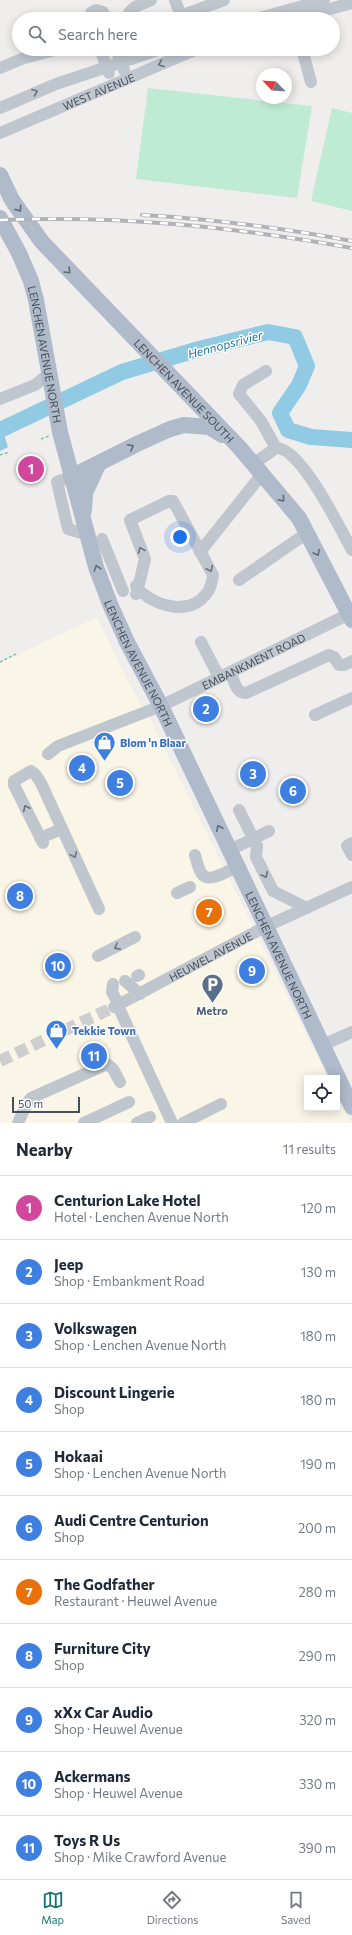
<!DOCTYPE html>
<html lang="en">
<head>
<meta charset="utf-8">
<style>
  :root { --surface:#fff; --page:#f2f2f3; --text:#1f2937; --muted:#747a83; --line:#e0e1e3; --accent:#0f766e }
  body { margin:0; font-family:Commissioner,sans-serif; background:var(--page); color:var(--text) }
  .controls { position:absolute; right:12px; bottom:12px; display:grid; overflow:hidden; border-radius:0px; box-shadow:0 2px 10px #0003 }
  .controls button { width:36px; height:36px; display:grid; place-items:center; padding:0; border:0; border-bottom:1px solid var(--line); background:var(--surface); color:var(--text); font:20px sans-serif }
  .compass { position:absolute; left:256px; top:68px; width:36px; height:36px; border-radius:50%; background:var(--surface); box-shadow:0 2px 10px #0003; rotate:295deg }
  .scale { position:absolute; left:12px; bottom:10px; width:68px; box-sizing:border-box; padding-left:4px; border:2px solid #474f59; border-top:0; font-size:11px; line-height:14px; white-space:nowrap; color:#474f59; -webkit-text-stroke:3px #fff; paint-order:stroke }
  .you { position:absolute; left:180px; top:537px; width:14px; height:14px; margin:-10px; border:3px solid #fff; border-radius:50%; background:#1a73e8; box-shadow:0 0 0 6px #1a73e833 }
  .badge { display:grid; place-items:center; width:26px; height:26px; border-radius:50%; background:var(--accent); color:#fff; font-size:13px; font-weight:700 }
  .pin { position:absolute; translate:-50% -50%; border:2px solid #fff; box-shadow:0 1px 4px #0006 }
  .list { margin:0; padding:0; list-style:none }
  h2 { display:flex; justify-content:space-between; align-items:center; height:52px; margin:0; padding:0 16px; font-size:17px }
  h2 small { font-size:13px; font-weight:400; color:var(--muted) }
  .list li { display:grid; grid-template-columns:26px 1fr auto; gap:12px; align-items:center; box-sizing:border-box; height:64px; padding:0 16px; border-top:1px solid var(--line) }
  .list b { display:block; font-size:15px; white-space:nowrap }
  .list p { margin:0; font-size:13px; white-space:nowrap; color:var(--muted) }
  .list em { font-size:13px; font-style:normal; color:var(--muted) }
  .icon { flex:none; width:22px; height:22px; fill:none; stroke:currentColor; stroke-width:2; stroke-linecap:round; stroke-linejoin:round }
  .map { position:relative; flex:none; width:352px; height:1123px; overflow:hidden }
  .search { position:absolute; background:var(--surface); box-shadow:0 2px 10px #0003; left:12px; right:12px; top:12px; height:44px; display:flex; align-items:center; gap:10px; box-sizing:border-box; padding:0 14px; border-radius:22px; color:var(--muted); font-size:15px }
  .sheet { height:756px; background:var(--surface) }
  nav { display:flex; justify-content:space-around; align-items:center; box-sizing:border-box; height:56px; border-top:1px solid var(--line); background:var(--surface); font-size:11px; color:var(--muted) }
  nav a { display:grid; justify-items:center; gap:2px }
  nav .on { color:var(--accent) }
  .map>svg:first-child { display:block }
</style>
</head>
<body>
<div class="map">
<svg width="352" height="1123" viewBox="0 0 352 1123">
  <rect width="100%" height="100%" fill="#f0eded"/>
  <path fill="#faf6e7" d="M97 617 125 676 153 725 328 1078H307V1108H337V1095L351 1123H0V663Z"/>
  <path fill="#bfead3" d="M148 88 312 106 297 198 136 179Z
    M332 108 352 113V211L311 201Z"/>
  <path fill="#90cbe3" d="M0 422 8 447 0 451Z"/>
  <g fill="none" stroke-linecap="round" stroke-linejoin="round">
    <path stroke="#90cbe3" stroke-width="16" d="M0 430 122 372 199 349 268 332 295 337 307 366 299 385 280 413 288 430 311 437 352 440"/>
    <path stroke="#cecdcf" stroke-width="12" stroke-dasharray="12 6" stroke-linecap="butt" d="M0 1061 114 1007"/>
    <path stroke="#7ac5a6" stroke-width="1.5" stroke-dasharray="3 2" stroke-linecap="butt" d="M41 439 49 436
      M0 455 9 452
      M0 662 16 654"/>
    <g stroke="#bfc6ce" stroke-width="12">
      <path d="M175 0 182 19"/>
      <path d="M89 19 91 13 96 10 103 12 105 19"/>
      <path d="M127 19C128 7 142 4 151 0"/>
      <path d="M172 19 224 0"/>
      <path d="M256 19 324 0"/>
      <path d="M292 19 352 3"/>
      <path d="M100 49 109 73"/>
      <path d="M116 49 124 70"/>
      <path d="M302 49 311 82"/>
      <path d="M0 68 24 58 59 49"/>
      <path d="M0 108 56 84 161 49"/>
      <path id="s1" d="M0 133 197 49"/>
      <path d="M266 371 243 385 239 394 261 421 276 448"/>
      <path d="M0 399 35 385 50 373"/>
      <path d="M253 464 276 448C301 447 340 529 352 550"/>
      <path d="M71 477 57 482 68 529 88 535"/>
      <path d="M102 539 123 591"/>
      <path d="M200 552 262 474"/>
      <path d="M239 580 307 533"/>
      <path d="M136 586 139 584 145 559 130 520 169 501H173L213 575C212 581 211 589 207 593 190 616 159 607 141 592L136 594"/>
      <path d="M201 642 219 677"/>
      <path d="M230 672C234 680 236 694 246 693L329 655 334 657 339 665H344L352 661"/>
      <path d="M315 715 352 698"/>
      <path id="s2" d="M48 754 58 746 161 706 349 614"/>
      <path d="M239 810 257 846 256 857 273 891 307 908"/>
      <path d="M40 838 62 829"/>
      <path d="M43 843 14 785V781L31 771 35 774 41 783 99 909"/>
      <path d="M352 843 347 846 352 855"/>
      <path d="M230 850 269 831"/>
      <path d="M195 855C197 861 198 869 202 874 209 884 230 870 238 866"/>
      <path d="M177 893 190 887"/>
      <path d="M98 956 135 937"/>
      <path d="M137 976 139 975"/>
      <path d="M125 981 140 994"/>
      <path d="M113 984 112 992 119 1005"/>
      <path d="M118 1006 172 1123"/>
      <path id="s3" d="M114 1007 267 926 352 887"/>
      <path d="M323 1045 352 1032"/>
      <path d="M18 1123 27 1103 31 1098 107 1064 113 1069 120 1082"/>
      <path d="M84 1123 129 1102"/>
      <path d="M137 1123 150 1117"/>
      <path d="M183 1123 221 1104"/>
    </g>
    <g stroke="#afbaca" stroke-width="16">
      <path id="s4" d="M0 175 12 200 42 242 239 447 299 518 352 620"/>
      <path id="s5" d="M0 218 19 253 31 281 36 300 60 432 96 567 110 604 127 642 161 706 352 1107"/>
      <path d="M71 477 139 443 170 429 184 425 209 427 222 435"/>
      <path d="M84 510 85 493 98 465"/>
    </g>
    <defs>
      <path id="rail" d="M142 215C213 219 282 228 352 241
        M0 220C121 215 233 227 352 248"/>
    </defs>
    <use href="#rail" stroke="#b0b2b7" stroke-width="4"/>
    <use href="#rail" stroke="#fff" stroke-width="2.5" stroke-dasharray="8" stroke-linecap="butt"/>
  </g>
  <defs><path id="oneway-chevron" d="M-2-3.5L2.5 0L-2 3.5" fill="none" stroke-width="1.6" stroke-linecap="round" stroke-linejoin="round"/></defs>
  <g stroke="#6b737c">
    <use href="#oneway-chevron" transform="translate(161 64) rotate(157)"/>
    <use href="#oneway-chevron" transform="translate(35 92) rotate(-21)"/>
    <use href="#oneway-chevron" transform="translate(141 550) rotate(-112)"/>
    <use href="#oneway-chevron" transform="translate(210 569) rotate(63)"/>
    <use href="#oneway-chevron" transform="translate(26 808) rotate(-116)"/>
    <use href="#oneway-chevron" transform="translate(74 855) rotate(66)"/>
    <use href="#oneway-chevron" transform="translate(265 875) rotate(64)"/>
    <use href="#oneway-chevron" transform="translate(117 947) rotate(154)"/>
  </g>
  <g stroke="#616a75">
    <use href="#oneway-chevron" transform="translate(19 209) rotate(55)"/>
    <use href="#oneway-chevron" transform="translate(68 271) rotate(46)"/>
    <use href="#oneway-chevron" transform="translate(131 447) rotate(-27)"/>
    <use href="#oneway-chevron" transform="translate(282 499) rotate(50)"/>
    <use href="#oneway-chevron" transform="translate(317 553) rotate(62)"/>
    <use href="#oneway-chevron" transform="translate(97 568) rotate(-108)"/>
    <use href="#oneway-chevron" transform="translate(219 828) rotate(-116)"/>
  </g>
  <defs>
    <symbol id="shop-pin" viewBox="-11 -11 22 30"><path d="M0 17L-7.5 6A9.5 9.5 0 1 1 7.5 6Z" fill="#3f7fe0" stroke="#fff"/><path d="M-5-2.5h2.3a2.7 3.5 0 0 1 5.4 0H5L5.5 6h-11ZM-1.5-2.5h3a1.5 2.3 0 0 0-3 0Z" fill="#fff"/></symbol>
    <symbol id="parking-pin" viewBox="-11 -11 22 30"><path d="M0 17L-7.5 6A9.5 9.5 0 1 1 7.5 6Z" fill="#5c6f8a" stroke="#fff"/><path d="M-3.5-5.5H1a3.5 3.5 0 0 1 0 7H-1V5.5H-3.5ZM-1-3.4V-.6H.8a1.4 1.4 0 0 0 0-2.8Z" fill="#fff"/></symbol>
  </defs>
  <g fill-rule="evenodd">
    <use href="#shop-pin" x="92" y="730" width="25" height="34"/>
    <use href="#parking-pin" x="200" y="972" width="25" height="34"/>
    <use href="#shop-pin" x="44" y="1018" width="25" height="34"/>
  </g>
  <g text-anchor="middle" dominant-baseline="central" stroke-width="3" stroke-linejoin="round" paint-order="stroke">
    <g font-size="11" fill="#474f59" stroke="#fff">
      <text stroke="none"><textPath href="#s1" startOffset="107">WEST AVENUE</textPath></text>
      <text stroke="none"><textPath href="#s5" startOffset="145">LENCHEN AVENUE NORTH</textPath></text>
      <text stroke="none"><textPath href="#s4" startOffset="285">LENCHEN AVENUE SOUTH</textPath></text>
      <text stroke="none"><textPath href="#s2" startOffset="226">EMBANKMENT ROAD</textPath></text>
      <text stroke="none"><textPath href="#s5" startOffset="469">LENCHEN AVENUE NORTH</textPath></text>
      <text stroke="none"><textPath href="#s5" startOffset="793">LENCHEN AVENUE NORTH</textPath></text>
      <text stroke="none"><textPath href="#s3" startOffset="109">HEUWEL AVENUE</textPath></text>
    </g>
    <g font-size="11" font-weight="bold" fill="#366cbe" stroke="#fff" text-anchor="start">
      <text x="120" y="742">Blom 'n Blaar</text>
      <text x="72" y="1030">Tekkie Town</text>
    </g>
    <g font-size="11" font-weight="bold" fill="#4e5e75" stroke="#fff">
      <text x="212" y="1010">Metro</text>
    </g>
    <g font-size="12" font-style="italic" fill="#19749a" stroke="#fff">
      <text transform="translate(225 344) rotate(-15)">Hennopsrivier</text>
    </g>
  </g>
</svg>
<div class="controls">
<button><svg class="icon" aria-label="locate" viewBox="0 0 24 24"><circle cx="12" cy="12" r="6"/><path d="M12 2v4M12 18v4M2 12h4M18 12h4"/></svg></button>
</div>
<svg class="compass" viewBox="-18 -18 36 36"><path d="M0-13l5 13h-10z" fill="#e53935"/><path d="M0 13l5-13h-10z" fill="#747a83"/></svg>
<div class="scale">50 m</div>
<div class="you"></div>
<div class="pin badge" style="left:31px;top:469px;background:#d1479c">1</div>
<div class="pin badge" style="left:206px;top:709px;background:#3f7fe0">2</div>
<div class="pin badge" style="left:253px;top:774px;background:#3f7fe0">3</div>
<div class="pin badge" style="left:82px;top:768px;background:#3f7fe0">4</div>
<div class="pin badge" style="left:120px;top:783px;background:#3f7fe0">5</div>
<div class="pin badge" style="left:293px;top:791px;background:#3f7fe0">6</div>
<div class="pin badge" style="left:209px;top:912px;background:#e8710a">7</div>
<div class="pin badge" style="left:20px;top:896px;background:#3f7fe0">8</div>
<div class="pin badge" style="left:252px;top:971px;background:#3f7fe0">9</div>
<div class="pin badge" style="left:58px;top:966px;background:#3f7fe0">10</div>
<div class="pin badge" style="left:94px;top:1056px;background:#3f7fe0">11</div>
<div class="search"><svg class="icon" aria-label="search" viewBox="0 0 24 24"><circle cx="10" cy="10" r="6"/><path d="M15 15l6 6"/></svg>Search here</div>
</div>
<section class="sheet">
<h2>Nearby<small>11 results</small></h2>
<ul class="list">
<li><span class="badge" style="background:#d1479c">1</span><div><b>Centurion Lake Hotel</b><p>Hotel · Lenchen Avenue North</p></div><em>120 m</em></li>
<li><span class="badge" style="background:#3f7fe0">2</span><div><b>Jeep</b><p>Shop · Embankment Road</p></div><em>130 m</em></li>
<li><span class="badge" style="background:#3f7fe0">3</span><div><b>Volkswagen</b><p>Shop · Lenchen Avenue North</p></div><em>180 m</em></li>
<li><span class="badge" style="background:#3f7fe0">4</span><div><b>Discount Lingerie</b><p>Shop</p></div><em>180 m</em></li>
<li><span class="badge" style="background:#3f7fe0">5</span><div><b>Hokaai</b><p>Shop · Lenchen Avenue North</p></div><em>190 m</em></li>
<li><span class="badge" style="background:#3f7fe0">6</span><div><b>Audi Centre Centurion</b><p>Shop</p></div><em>200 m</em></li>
<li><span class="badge" style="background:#e8710a">7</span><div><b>The Godfather</b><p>Restaurant · Heuwel Avenue</p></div><em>280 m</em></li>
<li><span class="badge" style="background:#3f7fe0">8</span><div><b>Furniture City</b><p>Shop</p></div><em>290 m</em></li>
<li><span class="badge" style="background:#3f7fe0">9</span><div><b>xXx Car Audio</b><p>Shop · Heuwel Avenue</p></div><em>320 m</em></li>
<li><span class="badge" style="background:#3f7fe0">10</span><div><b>Ackermans</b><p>Shop · Heuwel Avenue</p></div><em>330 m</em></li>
<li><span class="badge" style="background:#3f7fe0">11</span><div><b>Toys R Us</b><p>Shop · Mike Crawford Avenue</p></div><em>390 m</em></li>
</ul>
</section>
<nav>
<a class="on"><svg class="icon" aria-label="map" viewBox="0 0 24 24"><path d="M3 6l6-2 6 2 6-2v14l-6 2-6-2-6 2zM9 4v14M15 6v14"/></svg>Map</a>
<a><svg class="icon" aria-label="directions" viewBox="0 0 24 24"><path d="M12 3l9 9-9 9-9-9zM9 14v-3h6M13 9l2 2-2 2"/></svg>Directions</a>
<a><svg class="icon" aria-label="saved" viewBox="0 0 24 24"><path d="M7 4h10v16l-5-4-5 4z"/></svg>Saved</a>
</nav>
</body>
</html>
